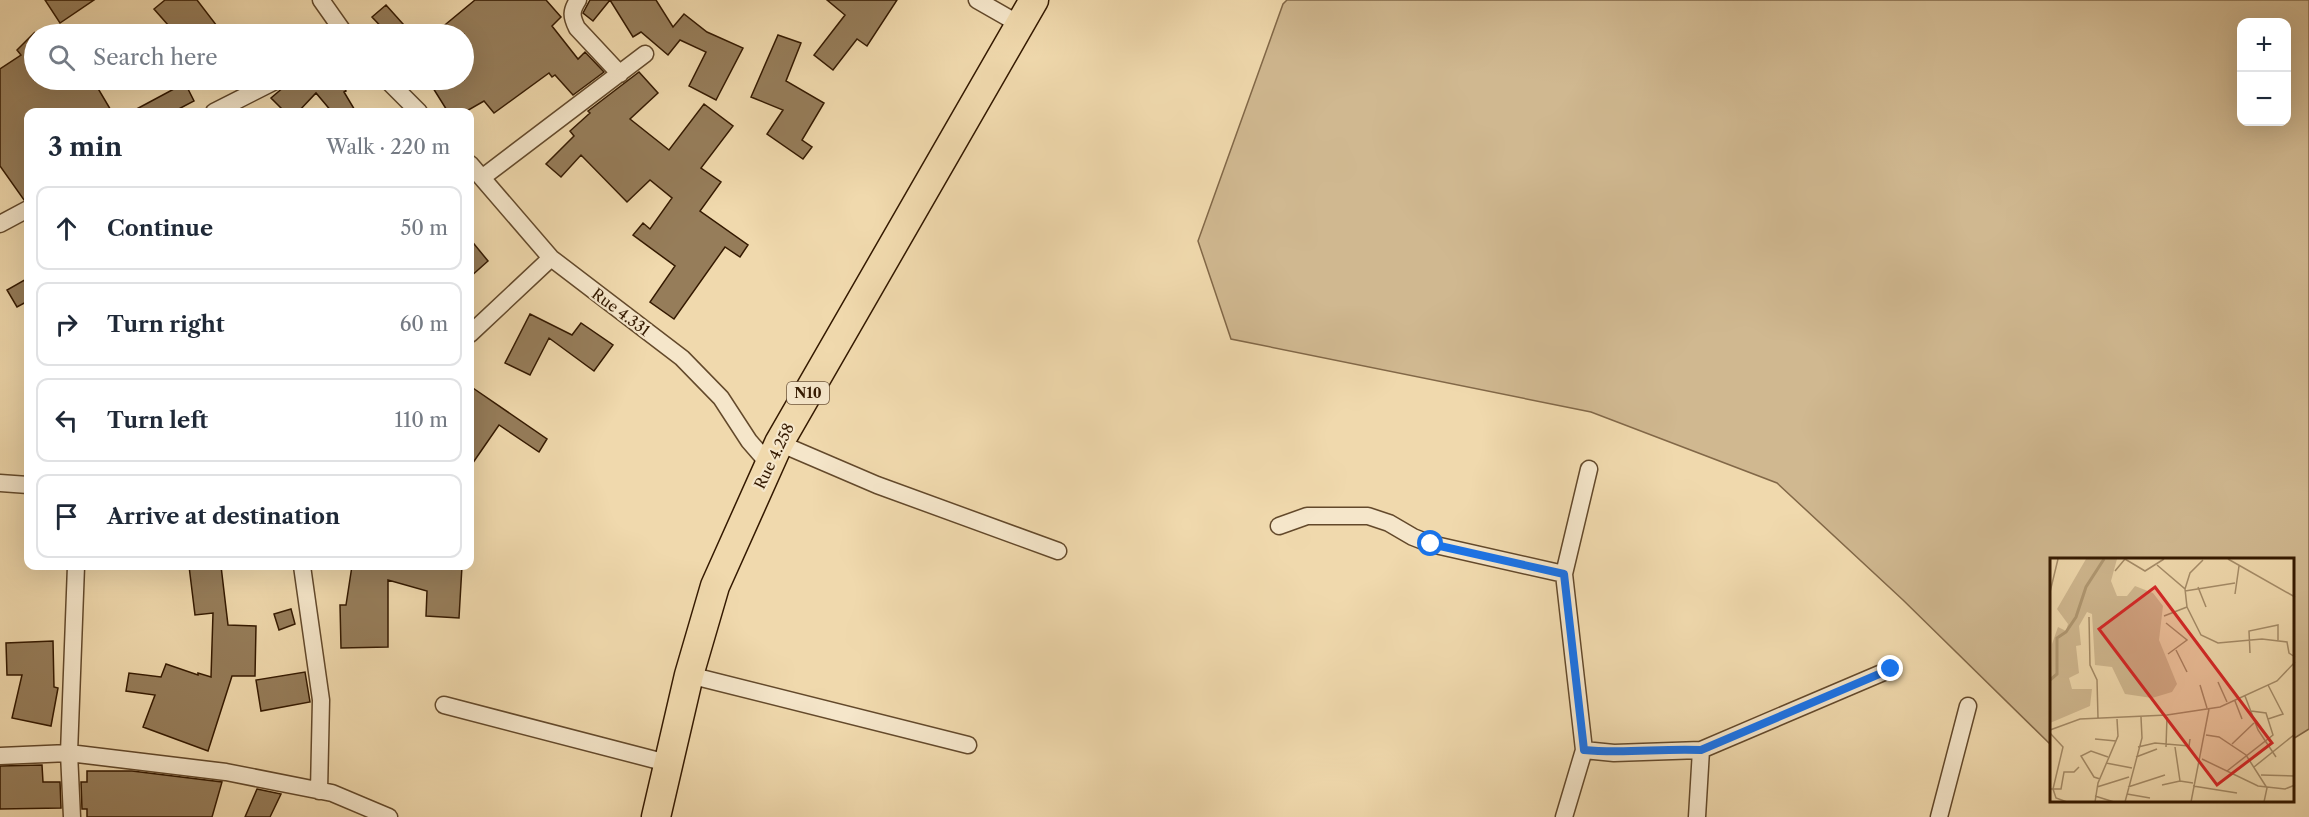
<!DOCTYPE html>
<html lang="en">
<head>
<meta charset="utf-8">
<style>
  :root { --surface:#fff; --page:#f2f2f3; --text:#1f2937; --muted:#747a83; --line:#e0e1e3 }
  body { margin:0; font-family:"Libre Caslon Text",serif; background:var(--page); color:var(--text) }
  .controls { position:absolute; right:18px; top:18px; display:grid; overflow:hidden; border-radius:12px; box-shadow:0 6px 24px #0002 }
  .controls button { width:54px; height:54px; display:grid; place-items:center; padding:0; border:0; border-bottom:2px solid var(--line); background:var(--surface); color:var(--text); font:30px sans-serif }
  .stop { position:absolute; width:18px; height:18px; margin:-14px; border:4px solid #1a73e8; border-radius:50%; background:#fff }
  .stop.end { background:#1a73e8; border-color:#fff; box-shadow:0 2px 6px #0008 }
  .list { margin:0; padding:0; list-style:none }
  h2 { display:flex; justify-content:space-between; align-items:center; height:78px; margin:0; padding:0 24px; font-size:26px }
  h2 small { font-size:20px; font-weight:400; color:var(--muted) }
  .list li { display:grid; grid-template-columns:39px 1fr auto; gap:18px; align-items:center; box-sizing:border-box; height:84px; margin:0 12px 12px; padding:0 12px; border:2px solid var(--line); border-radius:12px }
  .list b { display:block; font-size:22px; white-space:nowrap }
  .list em { font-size:20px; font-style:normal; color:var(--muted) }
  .icon { flex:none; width:33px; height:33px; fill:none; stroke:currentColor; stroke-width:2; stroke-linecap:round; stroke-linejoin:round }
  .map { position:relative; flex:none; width:2309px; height:817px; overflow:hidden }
  .search { position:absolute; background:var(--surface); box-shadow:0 6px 24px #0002; left:24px; top:24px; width:450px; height:66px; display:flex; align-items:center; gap:15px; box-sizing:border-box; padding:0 21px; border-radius:33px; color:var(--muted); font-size:22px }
  .panel { position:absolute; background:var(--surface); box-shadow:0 6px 24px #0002; left:24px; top:108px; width:450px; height:462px; border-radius:12px }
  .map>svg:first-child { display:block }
</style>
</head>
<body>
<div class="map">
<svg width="2309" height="817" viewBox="0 0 2309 817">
  <rect width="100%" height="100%" fill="#f0d9ad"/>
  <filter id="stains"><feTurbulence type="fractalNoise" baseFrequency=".00333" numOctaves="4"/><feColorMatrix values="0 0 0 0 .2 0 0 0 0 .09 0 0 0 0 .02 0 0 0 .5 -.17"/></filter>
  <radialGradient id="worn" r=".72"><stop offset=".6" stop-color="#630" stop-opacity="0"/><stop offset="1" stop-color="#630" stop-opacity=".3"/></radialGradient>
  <path fill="#d0b890" stroke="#826848" stroke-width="1.5" fill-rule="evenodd" d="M1287 0H2309V729L2293 739 2292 559H2051V745L1903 600 1777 483 1591 412 1231 339 1198 241 1283 4ZM2242 22H2286V122H2242Z"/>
  <path fill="#967d5a" stroke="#341900" stroke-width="1.5" d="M45 0H94L60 23Z
    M165 0H197L217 26 206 34H176L154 9Z
    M475 0H546L561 17 552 26 578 59 585 52 604 72 573 95 555 75 552 77 549 73 494 113 484 101 465 112H448L428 80H464V34H434Z
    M590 0H656L673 27 684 14 707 32 743 48 716 100 689 86 706 52 680 40 668 55 641 32 633 37 610 0 593 21 583 13Z
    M827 0H897L867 46 857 39 833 70 814 55 845 15Z
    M386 5 412 34H388L372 17Z
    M34 33V80H93L112 112H28V199L24 200 0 166V69L21 55 17 50Z
    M778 35 801 43 786 81 824 103 802 140 812 147 803 159 767 134 783 110 751 97Z
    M639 72 658 93 630 119 669 150 704 104 733 126 701 168 721 182 700 211 748 245 740 257 725 247 674 319 650 302 675 266 633 235 643 223 650 229 672 198 650 180 627 202 581 155 561 177 546 164 574 136 570 131 590 113 588 111Z
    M289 80H339L346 91 344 92 356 112H332L316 93 298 112H285L271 98 285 86Z
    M185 83 194 101 173 112H131Z
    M470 239 488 261 470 277Z
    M28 278V301L17 307 7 290Z
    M530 314 572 335 581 323 613 345 594 371 549 338 530 375 505 363Z
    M470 386 547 439 539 452 499 425 470 467Z
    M189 566H221L228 625 256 626 255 676H232L208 751 143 727 155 695 126 691 129 673 161 677 166 664 198 675V673L211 677 213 613 195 615Z
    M352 566H462L459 618 426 616 427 591 388 580V647L341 648 340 605H346Z
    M291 609 295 624 279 630 274 614Z
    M53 641 54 687 58 688 51 726 12 718 22 675H7L6 643Z
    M305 672 310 702 261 711 256 680Z
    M42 765 43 782H60L61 808 0 809V766Z
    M87 771H132L222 782 212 817H87V809H82L81 782H87Z
    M257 789 281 794 270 817H245Z"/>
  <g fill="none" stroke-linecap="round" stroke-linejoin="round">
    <defs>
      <path id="minor" d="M321 0 345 34
        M578 0C571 11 571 16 577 28L620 74
        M977 0 1019 24
        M387 80 419 112
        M214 112 277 80
        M470 164 551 258 682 358 721 398 749 441 769 464
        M483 177 645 54
        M0 224 28 209
        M470 334 551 258
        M779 443 877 485 1058 551
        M1589 469 1564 574 1584 750 1614 753 1701 750 1891 669
        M0 483 28 485
        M1279 526 1307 516H1368L1389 523 1413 537 1431 544 1564 574
        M302 566 321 700 319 791
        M689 675 968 745
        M444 705 667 763
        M0 756 69 753 226 772 332 793 389 817
        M72 817 69 753 76 566
        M1564 817 1584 750
        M1697 817 1701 750
        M1939 817 1968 706"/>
      <path id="trunk" d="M656 817 689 675 715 586 779 443 1034 0"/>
    </defs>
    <use href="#minor" stroke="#63492b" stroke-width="19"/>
    <use href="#trunk" stroke="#341900" stroke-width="31"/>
    <use href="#minor" stroke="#f5e6ca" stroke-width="16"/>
    <use href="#trunk" stroke="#f0d9ad" stroke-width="28"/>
  </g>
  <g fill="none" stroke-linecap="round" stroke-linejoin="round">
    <path stroke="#1a73e8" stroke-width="8" d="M1431 544 1564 574 1584 750C1624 754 1662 748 1701 750L1891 669"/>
  </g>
  <g text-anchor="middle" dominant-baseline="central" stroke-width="4.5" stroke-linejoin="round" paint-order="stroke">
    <rect fill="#f5e6ca" stroke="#6e563d" stroke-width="1.5" x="787" y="382" width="42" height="22" rx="4.5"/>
    <g font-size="14" font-weight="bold" fill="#341900">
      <text x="808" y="393">N10</text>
    </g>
    <g font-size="15" fill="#341900" stroke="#f5e6ca">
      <text transform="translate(621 312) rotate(37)">Rue 4.331</text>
      <text transform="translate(774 456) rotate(-64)">Rue 4.258</text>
    </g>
  </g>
  <g transform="translate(2050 558)">
    <rect width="244" height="244" fill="#f0d9ad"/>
    <path d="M36 1H67L61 23 67 38H77L85 28 103 35 113 48 109 82 127 126 122 134 102 140 75 136 62 109 45 107 42 56 37 54 29 68 31 87 26 88 29 115 19 120 22 131H42L40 148 0 165 2 86 8 69 16 73 18 66 7 51Z" fill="#d0b890"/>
    <path fill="none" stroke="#b09872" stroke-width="3" d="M0 122 7 116V80L16 74 26 59 36 29 54 1"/>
    <path fill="none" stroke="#a58c68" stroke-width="1.5" d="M178 1 245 39M107 7 135 31 137 49 151 77 168 85 212 81 237 84 239 95 245 99M65 13 75 1 95 13 114 1M148 29 156 49M135 31 140 15 153 2M135 33 185 25M0 34 8 1M185 36 189 8M114 58 137 49M39 59 40 107 47 122 48 160M116 65 137 82 118 96M126 92 137 114M200 95 199 73 228 67V82M168 124 177 144M150 127 157 150M218 127 233 156 218 161M195 138 208 172 226 199M185 143 192 161M0 172 30 161 117 157 170 149 227 123 245 104M0 175 13 189 3 231 6 240 17 244M156 177 169 179 196 197 217 230 214 244M45 181 66 183M182 186 204 165M88 189 105 185 139 188 140 181M116 189 117 159M125 189 130 223M86 199 107 191M152 201 208 228 235 231 245 227M56 205 82 210M204 209 245 176M177 213 223 177 216 155 201 153M211 217 245 218M50 221 44 219 31 198 41 193 58 199M112 227 130 223 143 225M143 228 187 235M47 229 79 219M78 229 115 217M0 231H11L14 214H24L29 209M77 236 100 240M45 238 64 244M45 244 48 225 68 178 67 161M75 244 92 180 91 159M141 244 159 151"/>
    <path fill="#d62828" fill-opacity="0.15" stroke="#d62828" stroke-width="3" d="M105 29 222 185 167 227 49 71Z"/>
    <rect width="244" height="244" fill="none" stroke="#341900" stroke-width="3"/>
  </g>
  <rect width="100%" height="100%" filter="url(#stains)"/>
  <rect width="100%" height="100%" fill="url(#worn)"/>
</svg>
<div class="controls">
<button>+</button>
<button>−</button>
</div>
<div class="stop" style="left:1431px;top:544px"></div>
<div class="stop end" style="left:1891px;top:669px"></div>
<div class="search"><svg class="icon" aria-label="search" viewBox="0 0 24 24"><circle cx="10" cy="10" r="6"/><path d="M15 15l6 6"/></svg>Search here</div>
<section class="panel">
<h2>3 min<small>Walk · 220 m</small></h2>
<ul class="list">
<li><svg class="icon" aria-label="ahead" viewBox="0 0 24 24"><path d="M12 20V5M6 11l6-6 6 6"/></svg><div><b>Continue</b></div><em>50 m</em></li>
<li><svg class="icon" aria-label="right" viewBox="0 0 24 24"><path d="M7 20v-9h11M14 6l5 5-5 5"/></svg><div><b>Turn right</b></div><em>60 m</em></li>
<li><svg class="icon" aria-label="left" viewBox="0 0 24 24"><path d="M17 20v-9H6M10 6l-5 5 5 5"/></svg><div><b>Turn left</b></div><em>110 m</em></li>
<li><svg class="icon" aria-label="arrive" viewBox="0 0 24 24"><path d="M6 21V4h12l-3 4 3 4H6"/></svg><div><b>Arrive at destination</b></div></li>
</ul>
</section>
</div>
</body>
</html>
